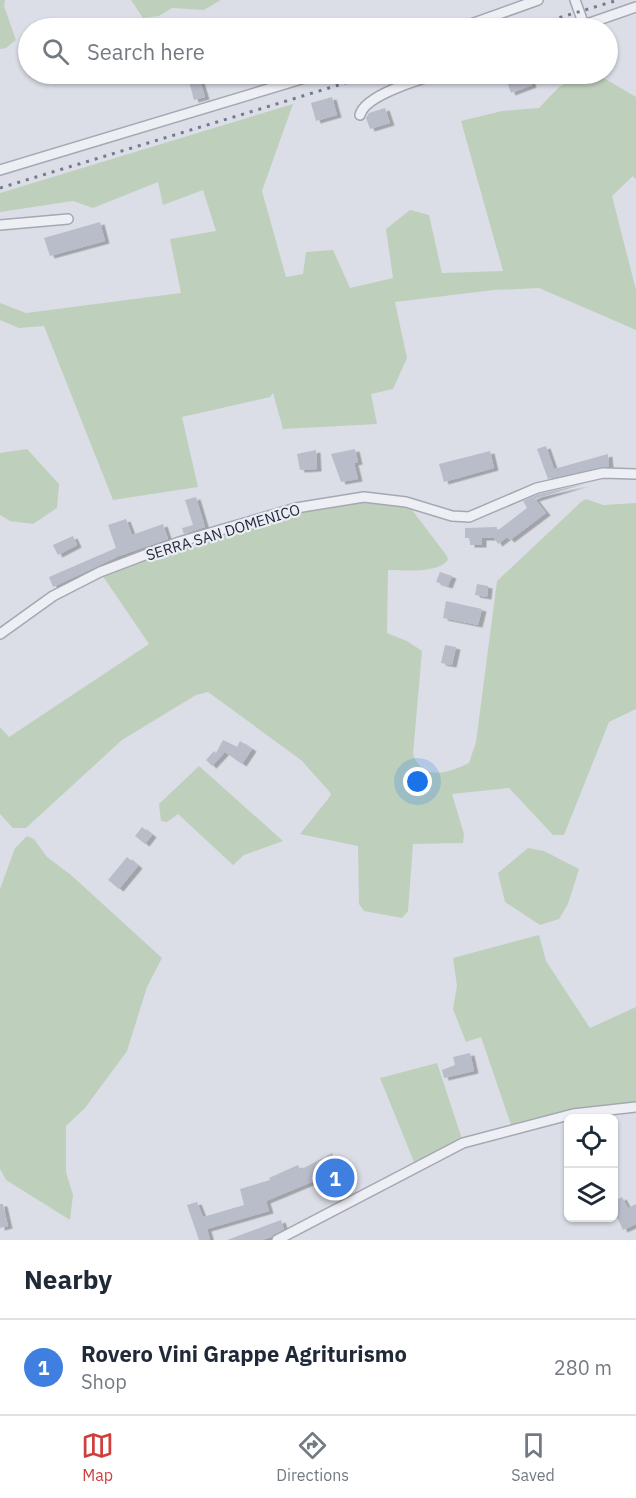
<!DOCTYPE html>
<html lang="en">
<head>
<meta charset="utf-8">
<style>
  :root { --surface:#fff; --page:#f6f6f7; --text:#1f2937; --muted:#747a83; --line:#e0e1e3; --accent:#ce3f3d }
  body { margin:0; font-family:"IBM Plex Sans",sans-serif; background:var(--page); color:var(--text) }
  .controls { position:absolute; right:18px; bottom:18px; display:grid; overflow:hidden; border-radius:9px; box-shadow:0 2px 4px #0004 }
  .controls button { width:54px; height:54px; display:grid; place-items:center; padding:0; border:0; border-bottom:2px solid var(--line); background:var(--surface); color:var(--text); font:30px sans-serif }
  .you { position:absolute; left:418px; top:782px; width:21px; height:21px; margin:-15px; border:4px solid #fff; border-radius:50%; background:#1a73e8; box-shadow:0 0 0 9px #1a73e833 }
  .badge { display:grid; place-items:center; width:39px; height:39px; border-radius:50%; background:var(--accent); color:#fff; font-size:20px; font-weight:700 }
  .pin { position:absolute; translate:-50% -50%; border:3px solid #fff; box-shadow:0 2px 6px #0006 }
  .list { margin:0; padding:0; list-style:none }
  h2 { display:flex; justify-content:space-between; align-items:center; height:78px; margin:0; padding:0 24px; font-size:26px }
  h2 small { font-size:20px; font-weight:400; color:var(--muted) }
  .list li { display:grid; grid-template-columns:39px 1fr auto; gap:18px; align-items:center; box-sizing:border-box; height:96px; padding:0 24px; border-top:2px solid var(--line) }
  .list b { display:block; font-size:22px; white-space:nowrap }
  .list p { margin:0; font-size:20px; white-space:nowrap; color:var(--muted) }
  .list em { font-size:20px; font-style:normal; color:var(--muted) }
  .icon { flex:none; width:33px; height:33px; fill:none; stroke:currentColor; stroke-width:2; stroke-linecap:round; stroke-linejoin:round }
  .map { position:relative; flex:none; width:636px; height:1240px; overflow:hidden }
  .search { position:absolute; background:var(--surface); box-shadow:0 2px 4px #0004; left:18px; right:18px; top:18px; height:66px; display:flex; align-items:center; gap:15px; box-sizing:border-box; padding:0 21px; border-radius:33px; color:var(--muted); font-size:22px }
  .sheet { height:174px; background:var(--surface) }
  nav { display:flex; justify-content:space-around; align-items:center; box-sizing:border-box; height:84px; border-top:2px solid var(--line); background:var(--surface); font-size:16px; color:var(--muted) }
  nav a { display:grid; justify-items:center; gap:3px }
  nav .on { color:var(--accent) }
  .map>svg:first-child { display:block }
</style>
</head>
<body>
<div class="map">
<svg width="636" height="1240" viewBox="0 0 636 1240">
  <defs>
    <filter id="shadow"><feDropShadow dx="4.5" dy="2.5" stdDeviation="0" flood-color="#0004"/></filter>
  </defs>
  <rect width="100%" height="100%" fill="#dbdee6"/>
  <path fill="#bed0bc" d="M0 0H5L4 6 16 40 6 48 0 49Z
    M131 0H221L204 10 172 8 159 16 143 18Z
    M582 74H597L636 97V180L633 176 612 196 636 290V330L539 288 494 290 395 302 407 358 393 389 371 394 377 424 283 429 273 393 270 397 182 417 198 487 113 500 44 326 19 328 0 320V303L26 313 181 293 170 239 216 231 203 190 163 205 158 182 93 208 73 201 0 212V193L293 104 262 191 286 277 303 274 306 252 333 250 350 288 393 278 386 229 410 210 429 215 442 273 503 271 461 121 502 111 539 108 559 87Z
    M27 449 59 484 57 508 33 524 10 521 0 515V453Z
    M349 498 406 502 447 556 448 560C437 574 404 570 388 570L387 633 407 641 422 651 413 754C423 782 448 773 469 763L476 742 497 581 581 502 586 499 603 505 636 503V709L609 722 564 835H553L509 788 452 794 464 834 463 843 413 844 408 911 402 918 364 911 359 904 358 846 300 834 328 799 331 794 328 790 301 760 208 692 196 695 122 740 26 828H13L0 814V727L9 737 149 644 100 572 179 542Z
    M199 766 283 841 244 855 233 865 178 814 167 822 161 821 159 804Z
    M27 836 34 839 47 857 71 875 162 958 147 987 127 1051 85 1108 66 1126V1172L73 1195 70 1220 6 1180 0 1169V889L15 848Z
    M528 848 544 851 579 869 568 904 559 919 540 925 505 902 498 873Z
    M539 935 546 961 590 1028 636 1007V1103L544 1116 511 1125 481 1037 466 1042 453 1009 457 986 453 958Z
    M437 1063 462 1139 414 1162 380 1078Z"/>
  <path fill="#b9bcc9" filter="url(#shadow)" d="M187 74H198L205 97 194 100Z
    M504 74H516L517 79 529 75 532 85 511 93Z
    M332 97 337 115 316 121 311 103Z
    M385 108 390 123 370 129 366 118 369 113Z
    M100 222 105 241 50 256 44 238Z
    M546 446 554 469 608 454 609 466 548 479 537 449Z
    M355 449 358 462 354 463 358 479 341 482 331 454Z
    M316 450 317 469 300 470 297 454Z
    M490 451 494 468 444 482 439 464Z
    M584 484 535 499 546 513 510 540 507 537 498 544 494 538H482V545H470V538H465V528L497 527V531L527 508 523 501 539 494Z
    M196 497 205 527 184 534 182 528 193 525 185 500Z
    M126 519 132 535 163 524 168 539 119 556 53 587 49 577 116 548 108 525Z
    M73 536 77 545 58 555 53 545Z
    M440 572 452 576 448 586 436 582Z
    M477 584 488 586 487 597 475 595Z
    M446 601 482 609 478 625 443 618Z
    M445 645 456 647 452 665 441 663Z
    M223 740 237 747 240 741 252 749 242 764 225 752 212 766 206 760 214 751 216 753Z
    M142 827 152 835 145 844 135 836Z
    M127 857 138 866 119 889 108 880Z
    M470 1053 474 1071 444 1078 442 1070 455 1065 453 1057Z
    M332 1153 340 1168 315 1183 314 1181 266 1201 269 1211 207 1229 210 1240H199L187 1205 197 1202 203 1217 244 1205 240 1189 270 1180 269 1178 298 1165 300 1170Z
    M622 1197 628 1208 636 1204V1224L623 1230 614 1211V1201Z
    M0 1204H3L8 1226 0 1228Z
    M281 1220 284 1229 271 1237 262 1240H227Z"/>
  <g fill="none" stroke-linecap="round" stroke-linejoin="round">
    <defs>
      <path id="street" d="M575 0 584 25 636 7
        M460 28 538 0
        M360 115C365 95 420 79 440 74
        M0 170 318 74
        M0 225 68 219
        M0 634 53 596 100 572 179 542 296 508 364 497 406 502 452 516 469 517 537 488 603 473 636 474
        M277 1240 463 1143 573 1114 636 1107"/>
    </defs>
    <use href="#street" stroke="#a4a8b3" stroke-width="12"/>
    <use href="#street" stroke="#eeeff4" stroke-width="9"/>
    <path stroke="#757a8f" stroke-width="3" stroke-dasharray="3 6" stroke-linecap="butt" d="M525 28 618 0
      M0 188 375 74"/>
  </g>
  <g text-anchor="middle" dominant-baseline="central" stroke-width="4.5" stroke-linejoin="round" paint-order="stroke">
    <g font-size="15" fill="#252a3c" stroke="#eaedf4">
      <text transform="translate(223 532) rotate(-17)">SERRA SAN DOMENICO</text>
    </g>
  </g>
</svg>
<div class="controls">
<button><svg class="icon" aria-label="locate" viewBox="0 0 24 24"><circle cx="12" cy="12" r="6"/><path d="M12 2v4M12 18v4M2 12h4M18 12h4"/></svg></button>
<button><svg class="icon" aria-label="layers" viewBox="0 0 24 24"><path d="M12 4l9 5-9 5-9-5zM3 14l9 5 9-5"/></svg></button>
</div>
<div class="you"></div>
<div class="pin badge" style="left:335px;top:1178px;background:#3f7fe0">1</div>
<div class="search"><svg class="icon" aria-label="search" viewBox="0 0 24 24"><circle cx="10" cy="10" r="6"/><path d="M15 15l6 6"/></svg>Search here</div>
</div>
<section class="sheet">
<h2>Nearby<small></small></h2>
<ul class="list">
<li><span class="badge" style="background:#3f7fe0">1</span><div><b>Rovero Vini Grappe Agriturismo</b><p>Shop</p></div><em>280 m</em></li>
</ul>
</section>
<nav>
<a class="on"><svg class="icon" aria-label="map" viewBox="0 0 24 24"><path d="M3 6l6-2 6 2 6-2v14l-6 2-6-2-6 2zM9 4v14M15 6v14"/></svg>Map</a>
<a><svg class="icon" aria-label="directions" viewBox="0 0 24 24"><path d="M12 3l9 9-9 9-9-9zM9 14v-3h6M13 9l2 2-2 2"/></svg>Directions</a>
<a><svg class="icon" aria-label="saved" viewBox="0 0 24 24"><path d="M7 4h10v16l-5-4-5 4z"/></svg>Saved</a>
</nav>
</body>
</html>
